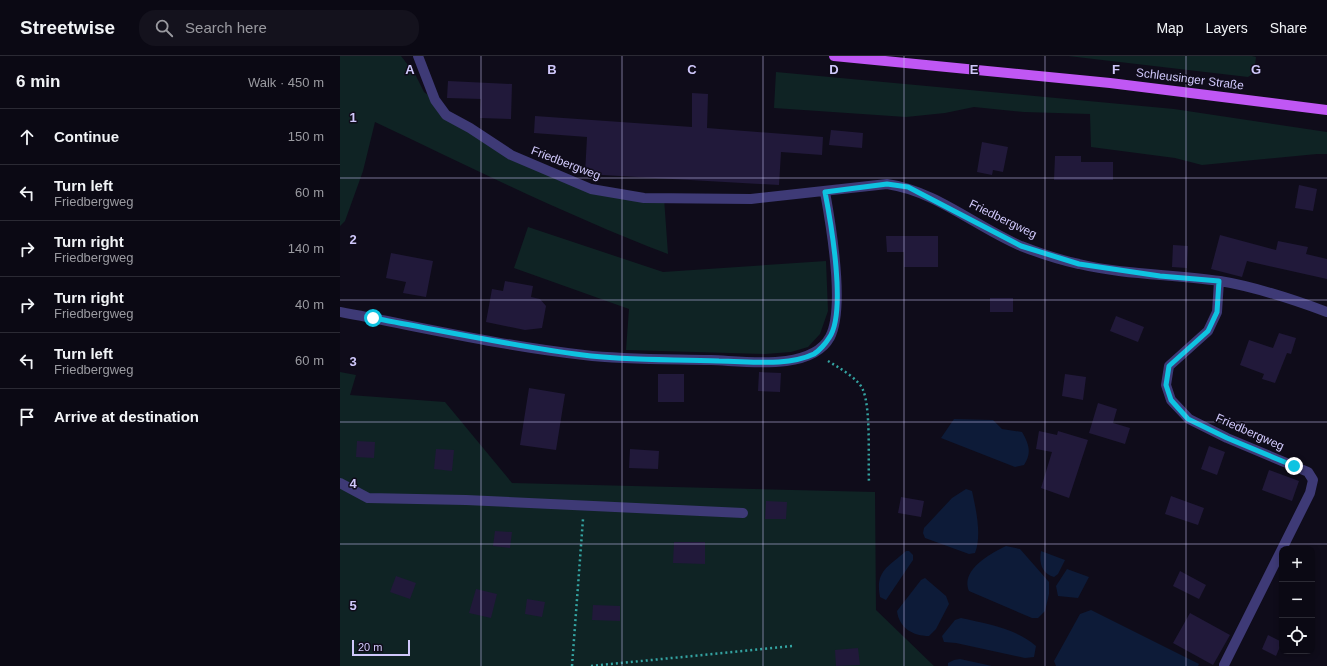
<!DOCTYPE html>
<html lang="en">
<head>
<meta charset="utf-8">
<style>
  :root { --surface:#0b0914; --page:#14121d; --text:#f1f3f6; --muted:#9a9aa0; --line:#2b2a34 }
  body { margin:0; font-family:Helvetica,sans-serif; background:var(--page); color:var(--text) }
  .controls { position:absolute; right:12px; bottom:12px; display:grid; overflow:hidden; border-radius:8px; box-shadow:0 2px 6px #0003 }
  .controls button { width:36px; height:36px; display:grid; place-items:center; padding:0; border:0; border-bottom:1px solid var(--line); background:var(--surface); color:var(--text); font:20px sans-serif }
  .scale { position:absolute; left:12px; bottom:10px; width:58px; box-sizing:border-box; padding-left:4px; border:2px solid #d0c8fb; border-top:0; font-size:11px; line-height:14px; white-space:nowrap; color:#d0c8fb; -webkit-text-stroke:3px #0f0c1a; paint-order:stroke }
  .stop { position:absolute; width:12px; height:12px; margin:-9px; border:3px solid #0fc3e1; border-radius:50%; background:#fff }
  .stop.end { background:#0fc3e1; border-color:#fff; box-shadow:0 1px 4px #0008 }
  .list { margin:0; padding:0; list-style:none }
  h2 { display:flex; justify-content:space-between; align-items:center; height:52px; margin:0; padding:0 16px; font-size:17px }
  h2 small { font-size:13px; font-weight:400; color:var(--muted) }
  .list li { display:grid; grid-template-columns:26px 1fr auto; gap:12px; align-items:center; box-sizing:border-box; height:56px; padding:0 16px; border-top:1px solid var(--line) }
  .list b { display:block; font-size:15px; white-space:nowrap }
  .list p { margin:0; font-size:13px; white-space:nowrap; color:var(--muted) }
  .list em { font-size:13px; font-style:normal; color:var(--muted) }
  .icon { flex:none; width:22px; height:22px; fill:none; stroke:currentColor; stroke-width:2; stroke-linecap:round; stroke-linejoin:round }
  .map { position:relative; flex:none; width:987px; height:610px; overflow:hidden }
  header { display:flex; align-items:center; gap:24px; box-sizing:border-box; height:56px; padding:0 20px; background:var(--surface); border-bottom:1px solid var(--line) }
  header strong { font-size:19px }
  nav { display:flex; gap:22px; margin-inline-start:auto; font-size:14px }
  .search { width:280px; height:36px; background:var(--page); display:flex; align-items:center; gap:10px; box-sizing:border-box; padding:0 14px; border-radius:16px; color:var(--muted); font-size:15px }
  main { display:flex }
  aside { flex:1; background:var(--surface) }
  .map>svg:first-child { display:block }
</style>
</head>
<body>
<header>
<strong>Streetwise</strong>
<div class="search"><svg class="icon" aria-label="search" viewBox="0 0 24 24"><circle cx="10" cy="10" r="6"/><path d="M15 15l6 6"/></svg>Search here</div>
<nav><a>Map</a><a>Layers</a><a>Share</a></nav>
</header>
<main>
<aside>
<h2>6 min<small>Walk · 450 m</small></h2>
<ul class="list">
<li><svg class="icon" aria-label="ahead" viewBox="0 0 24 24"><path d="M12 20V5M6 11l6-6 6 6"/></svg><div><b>Continue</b></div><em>150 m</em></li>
<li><svg class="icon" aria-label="left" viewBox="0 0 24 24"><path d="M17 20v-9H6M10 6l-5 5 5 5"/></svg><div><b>Turn left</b><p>Friedbergweg</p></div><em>60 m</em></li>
<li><svg class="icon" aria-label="right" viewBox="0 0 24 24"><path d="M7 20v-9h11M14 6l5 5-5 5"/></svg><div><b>Turn right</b><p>Friedbergweg</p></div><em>140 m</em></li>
<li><svg class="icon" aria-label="right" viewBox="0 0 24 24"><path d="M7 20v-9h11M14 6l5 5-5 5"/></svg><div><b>Turn right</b><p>Friedbergweg</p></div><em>40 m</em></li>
<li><svg class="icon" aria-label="left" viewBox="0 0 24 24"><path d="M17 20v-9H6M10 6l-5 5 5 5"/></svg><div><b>Turn left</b><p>Friedbergweg</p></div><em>60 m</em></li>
<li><svg class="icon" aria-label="arrive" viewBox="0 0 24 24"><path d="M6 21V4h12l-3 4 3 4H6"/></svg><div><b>Arrive at destination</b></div></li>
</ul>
</aside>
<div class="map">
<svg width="987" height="610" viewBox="0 0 987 610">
  <rect width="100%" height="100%" fill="#0f0c1a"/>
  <path fill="#0f2324" d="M0 0H61L75 18 84 36 95 44 106 59 171 99 251 133 324 142 328 198C228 160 132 112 35 66L23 115 5 165 0 170Z
    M728 0H912L916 1 914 17 908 21Z
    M436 16 834 53 987 76V98H977L862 109 835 102 751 91 750 58 684 56 634 51 605 57 566 61 434 52Z
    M188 171 323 216 486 205 488 255 480 278 468 291 451 296 425 298 286 294 289 253 174 212Z
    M0 316 16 319 10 339 105 346 172 427 535 436 536 554 594 610H0Z"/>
  <path fill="#0d1b38" d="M614 363 653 364 662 373 682 376C689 388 692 397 684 409L675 411 601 382Z
    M626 433 632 435C636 454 642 479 635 497L629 498 585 482 583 477 584 472 612 442Z
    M666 490 680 493 709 526V538L705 555 698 562H692L629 535C620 514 651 497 666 490Z
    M566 495H569L573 499V504L546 544 540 541C535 515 548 511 566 495Z
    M701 495 725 504 718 518 714 521C701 517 699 506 701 495Z
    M727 513 749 521 738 542 718 540 716 530Z
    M585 522 606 540 609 548 596 573 589 580C573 580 559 572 557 555L581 524Z
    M751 554 859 608 858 610H716L714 605 740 558Z
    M621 562C647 568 675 572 696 590L694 601 685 602 616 587 604 586 602 580 615 564Z
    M620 603 652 610H608V607L614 604Z"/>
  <path fill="#21193a" d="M108 25 172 28 171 63 140 62 141 43 107 42Z
    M352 37 368 38 367 72 483 81 482 99 441 96 439 129 245 118 247 81 194 77 195 60 352 71Z
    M491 74 523 77 522 92 489 89Z
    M642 86 668 91 663 116 653 114 652 119 637 116Z
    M715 100H741V106H773V124H714Z
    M959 129 977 133 973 155 955 152Z
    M880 179 936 194 938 185 968 191 966 198 987 203V223L907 205 902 221 871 213Z
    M546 180H598V211H564V196H547Z
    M833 189 848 190 847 212 832 211Z
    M51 197 93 205 86 241 63 237 66 226 46 222Z
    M165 225 193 230 191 241 200 243 206 250 202 272 185 274 146 266 152 233 163 235Z
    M650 242H673V256H650Z
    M776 260 804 271 798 286 770 275Z
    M939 277 956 282 951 298 947 297 935 327 922 323 924 318 900 309 909 284 933 292Z
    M419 316 441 317 440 336 418 335Z
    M318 318H344V346H318Z
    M725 318 746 321 743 344 722 340Z
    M189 332 225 338 216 394 180 389Z
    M758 347 777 353 773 367 790 372 785 388 749 377Z
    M699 375 717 379 718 375 748 384 729 442 701 432 712 396 696 393Z
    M17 385 35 386 34 402 16 401Z
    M869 390 885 396 877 419 861 413Z
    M96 393 114 394 112 415 94 413Z
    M290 393 319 395 318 413 289 412Z
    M929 414 959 425 952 445 922 434Z
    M831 440 864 452 858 469 825 458Z
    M561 441 584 445 581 461 558 457Z
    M426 445 447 446 446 463H425Z
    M155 475 172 476 170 492 153 490Z
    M334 486H365V508L333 507Z
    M840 515 866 529 859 543 833 530Z
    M56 520 76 527 70 543 50 536Z
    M136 533 157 538 151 562 129 557Z
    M187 543 205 546 202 561 185 558Z
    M253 549 280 550V565L252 564Z
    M850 557 890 579 873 609 833 587Z
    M928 579 942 586 936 600 922 593Z
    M518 592 520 609 496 610 495 594Z"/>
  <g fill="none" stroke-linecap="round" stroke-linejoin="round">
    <path stroke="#34a4a2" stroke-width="2.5" stroke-dasharray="2 3" stroke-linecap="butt" d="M488 305C498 311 519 323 523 334 531 353 528 404 529 427
      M232 610 243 463
      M251 610 453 590"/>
    <path stroke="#3e3a76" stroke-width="10" d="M78 0 95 44 106 59 130 72 171 99 251 133 304 142 411 143 547 128C596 135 636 171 681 190 699 197 720 204 739 208 785 219 833 218 880 225 917 231 952 243 987 256
      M879 225 877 256 868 275 829 310 826 329 831 344 849 363 887 382 968 416 973 424 970 437 942 493
      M0 256C81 271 162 290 244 299 286 304 329 303 371 304 404 305 471 316 490 281 505 252 491 169 485 136
      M0 427 28 442 126 444 403 457
      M884 609 942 493"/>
    <path stroke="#c057f4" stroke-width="10" d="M494 0 770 27 987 54"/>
  </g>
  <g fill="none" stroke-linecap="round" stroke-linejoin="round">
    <path stroke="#0fc3e1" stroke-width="5" d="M33 262C103 275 173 290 243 299 288 305 334 303 379 305 409 305 446 311 474 298 479 295 486 287 489 282 507 257 491 167 485 136L547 128 568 131 681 190 739 208 820 220 879 225 877 256 868 275 829 310 826 329 831 344 848 363 887 382 954 410"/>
  </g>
  <path fill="none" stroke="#d0c8fb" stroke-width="1" stroke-opacity="0.55" d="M141 0V610M282 0V610M423 0V610M564 0V610M705 0V610M846 0V610M0 122H987M0 244H987M0 366H987M0 488H987"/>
  <g text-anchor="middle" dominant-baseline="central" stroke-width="3" stroke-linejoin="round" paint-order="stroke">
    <g font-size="12" fill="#d0c8fb" stroke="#0f0c1a">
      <text transform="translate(850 23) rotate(7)">Schleusinger Straße</text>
      <text transform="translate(226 107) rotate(21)">Friedbergweg</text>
      <text transform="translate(663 163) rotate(26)">Friedbergweg</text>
      <text transform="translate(910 376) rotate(24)">Friedbergweg</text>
    </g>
  </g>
  <g font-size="13" text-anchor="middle" font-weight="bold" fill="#d0c8fb" stroke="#0f0c1a" stroke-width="3" stroke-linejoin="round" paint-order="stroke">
    <text x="70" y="18">A</text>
    <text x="212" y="18">B</text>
    <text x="352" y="18">C</text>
    <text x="494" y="18">D</text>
    <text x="634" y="18">E</text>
    <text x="776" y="18">F</text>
    <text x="916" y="18">G</text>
    <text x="13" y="66">1</text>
    <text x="13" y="188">2</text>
    <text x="13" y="310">3</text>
    <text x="13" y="432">4</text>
    <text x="13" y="554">5</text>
  </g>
</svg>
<div class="controls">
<button>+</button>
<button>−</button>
<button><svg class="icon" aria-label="locate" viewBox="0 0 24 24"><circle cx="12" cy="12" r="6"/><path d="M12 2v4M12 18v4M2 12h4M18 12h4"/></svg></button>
</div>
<div class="scale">20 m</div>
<div class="stop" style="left:33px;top:262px"></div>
<div class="stop end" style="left:954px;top:410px"></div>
</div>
</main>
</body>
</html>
